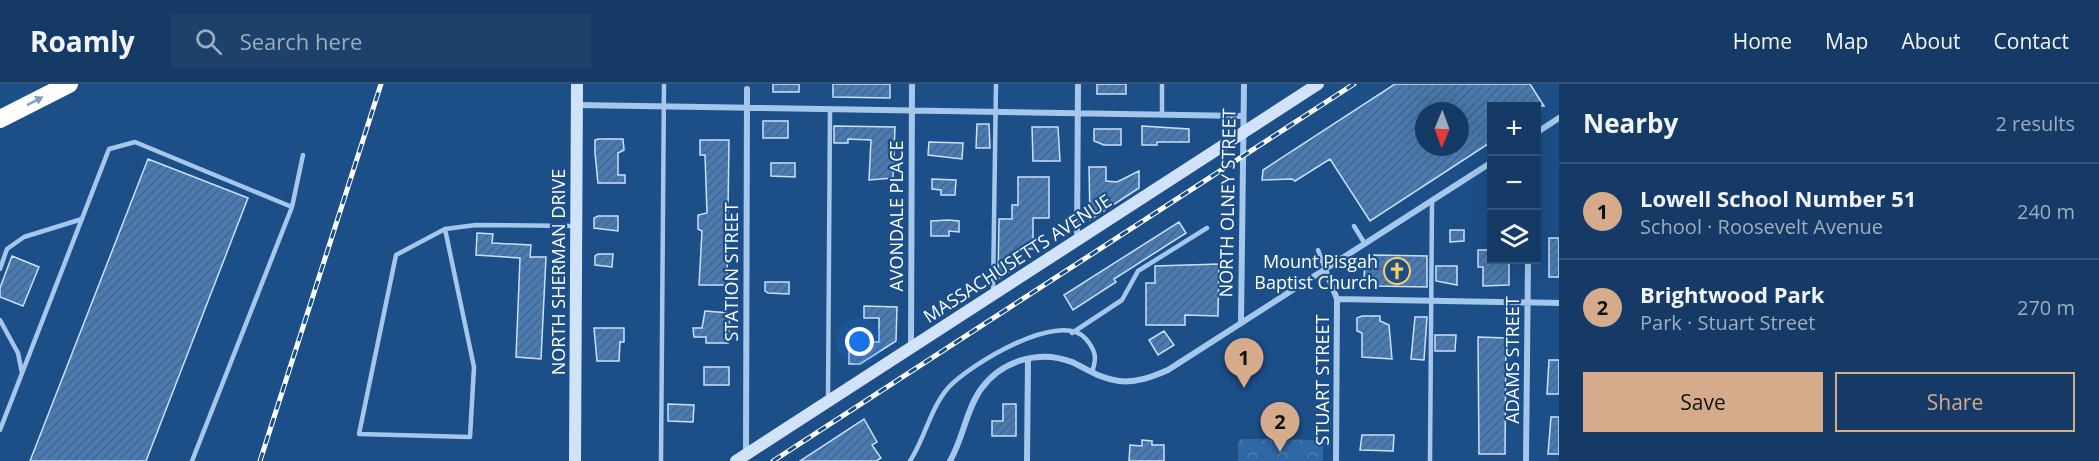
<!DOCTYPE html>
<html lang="en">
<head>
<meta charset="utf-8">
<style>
  :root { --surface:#153a66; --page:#1e416c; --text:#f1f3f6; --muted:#9dadbf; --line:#34547a; --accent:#d6ab8b }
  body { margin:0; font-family:"Open Sans",sans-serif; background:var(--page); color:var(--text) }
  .controls { position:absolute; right:18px; top:18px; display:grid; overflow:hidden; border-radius:0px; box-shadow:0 6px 24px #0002 }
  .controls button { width:54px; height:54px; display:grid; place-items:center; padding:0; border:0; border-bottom:2px solid var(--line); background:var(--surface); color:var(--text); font:30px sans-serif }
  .compass { position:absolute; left:1415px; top:18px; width:54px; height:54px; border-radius:50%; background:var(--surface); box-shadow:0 6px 24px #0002; rotate:181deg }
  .you { position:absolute; left:860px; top:258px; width:21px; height:21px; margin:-15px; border:4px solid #fff; border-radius:50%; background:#1a73e8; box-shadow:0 0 0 9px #1a73e833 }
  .badge { display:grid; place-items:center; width:39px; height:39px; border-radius:50%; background:var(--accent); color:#111; font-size:20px; font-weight:700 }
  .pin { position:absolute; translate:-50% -50px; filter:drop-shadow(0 2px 3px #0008) }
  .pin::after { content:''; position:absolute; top:32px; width:21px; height:18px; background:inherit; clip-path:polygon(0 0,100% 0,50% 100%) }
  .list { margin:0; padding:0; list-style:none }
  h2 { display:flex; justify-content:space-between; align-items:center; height:78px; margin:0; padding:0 24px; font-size:26px }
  h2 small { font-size:20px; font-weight:400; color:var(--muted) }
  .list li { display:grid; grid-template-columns:39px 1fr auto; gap:18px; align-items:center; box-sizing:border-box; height:96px; padding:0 24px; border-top:2px solid var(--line) }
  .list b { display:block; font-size:22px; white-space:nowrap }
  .list p { margin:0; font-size:20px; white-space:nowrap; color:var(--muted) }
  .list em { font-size:20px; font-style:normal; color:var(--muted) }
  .actions { display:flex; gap:12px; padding:18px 24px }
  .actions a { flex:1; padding:14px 0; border:2px solid var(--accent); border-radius:0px; text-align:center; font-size:21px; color:var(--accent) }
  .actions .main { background:var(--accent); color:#111 }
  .icon { flex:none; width:33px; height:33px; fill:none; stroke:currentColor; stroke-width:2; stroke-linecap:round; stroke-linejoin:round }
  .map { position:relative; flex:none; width:1559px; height:377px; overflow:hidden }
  header { display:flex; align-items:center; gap:36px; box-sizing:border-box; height:84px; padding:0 30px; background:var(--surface); border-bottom:2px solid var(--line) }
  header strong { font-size:28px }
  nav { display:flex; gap:33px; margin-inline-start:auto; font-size:21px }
  .search { width:420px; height:54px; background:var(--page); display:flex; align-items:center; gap:15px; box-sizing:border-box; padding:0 21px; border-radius:0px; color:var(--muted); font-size:22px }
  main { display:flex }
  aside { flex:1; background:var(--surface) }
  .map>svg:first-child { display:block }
</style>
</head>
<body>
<header>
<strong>Roamly</strong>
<div class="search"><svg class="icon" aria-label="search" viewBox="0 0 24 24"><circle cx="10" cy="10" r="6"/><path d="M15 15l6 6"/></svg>Search here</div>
<nav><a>Home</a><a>Map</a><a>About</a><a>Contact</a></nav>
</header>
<main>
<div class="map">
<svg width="1559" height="377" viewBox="0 0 1559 377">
  <defs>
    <pattern id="park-crowns" width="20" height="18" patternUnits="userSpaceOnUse" patternTransform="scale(1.5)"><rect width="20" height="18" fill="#2f68a6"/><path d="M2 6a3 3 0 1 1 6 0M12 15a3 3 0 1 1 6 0" fill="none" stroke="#4e7fb3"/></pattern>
    <pattern id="building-hatch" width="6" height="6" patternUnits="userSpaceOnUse" patternTransform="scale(1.5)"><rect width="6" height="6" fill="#497bb2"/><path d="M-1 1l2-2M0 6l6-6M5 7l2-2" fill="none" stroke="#4a6684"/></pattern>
  </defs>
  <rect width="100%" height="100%" fill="#1c4e88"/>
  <path fill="url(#park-crowns)" d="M1242 355 1323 356V377H1238V358Z"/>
  <path fill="url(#building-hatch)" stroke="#cae0f9" stroke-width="1.5" fill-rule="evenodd" d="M773 0H799V8H773Z
    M833 0H890V14L833 13Z
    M1097 0H1126V10H1097Z
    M1395 0H1530L1544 22H1491V58L1370 137 1330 75 1295 97 1292 95 1262 96 1263 86ZM1424 27H1460V63H1424Z
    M763 37H788V54H763Z
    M977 40H989L990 64H976Z
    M834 42 895 43 893 94 869 96 871 56 848 55V59H834Z
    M1142 42 1189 45V58H1157V61H1142Z
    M1032 43H1058L1060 77H1033Z
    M1094 45H1121V61H1104L1094 57Z
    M598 55H623L624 66 618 69V91H625V99H598L595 69V56Z
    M700 56H729L727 201H699L702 147 698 145V131L707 129 705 71H700Z
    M929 58 963 59 962 75 928 71Z
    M148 75 248 114 146 377H30Z
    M771 79H795V93L771 92Z
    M1089 83H1106V97L1117 98 1139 87V104L1090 136Z
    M1018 93H1049V134H1033V165H1019V181L998 195 999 135H1012V121H1018Z
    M932 95 956 96 955 111H941V106L932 105Z
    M598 132H618V147L594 144V134Z
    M948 136 959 137V148L949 147V152H931V137Z
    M1179 138 1186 149 1114 195 1116 198 1073 226 1064 211Z
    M1450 146H1464V157L1450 158Z
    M477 149 493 150 492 159 531 161 530 173H546L541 275 516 273 520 174 476 171Z
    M1549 154H1559V193H1549Z
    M1478 166H1491V176H1509V201L1483 202V183H1478Z
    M598 170H613L612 183 595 181V172Z
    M1374 171 1427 172V203L1374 202V195H1364L1365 177 1374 178Z
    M12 172 39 183 23 222 0 213V204Z
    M1219 180 1218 232 1185 231V241H1146V199H1155V182Z
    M1436 182H1457V201L1436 197Z
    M765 198H789V210L768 209 765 207Z
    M864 222 897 223 896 257 860 280H849V258H879V234H864Z
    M705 227 730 229 728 259H706V253H694L693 244H702Z
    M1362 232H1380V237L1389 241 1392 275 1362 273V249L1357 247V234Z
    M1415 233H1427L1424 276 1411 275Z
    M594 244H624V258H620L619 277H597Z
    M1164 247 1174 261 1158 271 1149 256Z
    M1435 251H1456L1455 267H1435Z
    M1478 253 1506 254 1505 370H1479Z
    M1549 276H1559V310H1547Z
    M704 283H729V301H704Z
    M668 320 694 321 693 338 668 337Z
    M1003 320H1016V352H992V337H1003Z
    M1551 333H1559V370H1548Z
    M864 335 877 358 872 361 881 374 876 377H800Z
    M1362 351H1394L1393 367 1360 366Z
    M1142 356 1152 357V361H1164V377H1129L1130 361 1142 362Z"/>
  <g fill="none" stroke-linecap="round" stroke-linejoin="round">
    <path stroke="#a5c7ec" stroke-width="4.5" d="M1162 30V0
      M292 123 303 71
      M1354 142 1365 160
      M445 145 474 283 470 353 359 350 396 171 445 145 476 141 576 142
      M1318 166 1325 185
      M0 185 7 165 24 153 82 135
      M993 208 996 0
      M0 236 18 269 22 289
      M1072 249 1122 216 1138 187 1207 144
      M828 315 830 26
      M0 346 109 65 135 58 292 123 192 377
      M661 377 664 0
      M910 377C925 354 930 325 948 304 969 281 1060 225 1086 255 1096 267 1097 274 1092 288
      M1430 377 1432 116"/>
    <path stroke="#a5c7ec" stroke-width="6" d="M577 21 1243 32
      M1536 49 1559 34
      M1077 155 1078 0
      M1325 185 1337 215 1559 219
      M1241 239 1244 0
      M911 263 912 0
      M746 371 747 5
      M950 377C963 355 966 326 981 305 1001 277 1039 265 1072 278 1087 285 1101 295 1119 297 1136 299 1152 293 1168 286L1492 78
      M1027 377 1028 275
      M1336 377 1337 215
      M1526 377 1528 176"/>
    <path stroke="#d1e3f9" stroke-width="12" d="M575 377 577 0
      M736 377 1318 0"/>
    <path stroke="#fff" stroke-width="18" d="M0 35 69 0"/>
    <defs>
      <path id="rail" d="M260 377 381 0
        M773 377 1354 0"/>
    </defs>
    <use href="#rail" stroke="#fff" stroke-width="5"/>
    <use href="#rail" stroke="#1c4e88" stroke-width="3" stroke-dasharray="9" stroke-linecap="butt"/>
  </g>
  <defs><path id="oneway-solid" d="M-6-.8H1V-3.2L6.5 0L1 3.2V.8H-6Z" transform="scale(1.5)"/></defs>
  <use fill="#829ebe" href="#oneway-solid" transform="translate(35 17) rotate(-27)"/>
  <defs>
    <symbol id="church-ring" viewBox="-11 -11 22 22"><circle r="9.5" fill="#1c4e88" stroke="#fccc62" stroke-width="1.5"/><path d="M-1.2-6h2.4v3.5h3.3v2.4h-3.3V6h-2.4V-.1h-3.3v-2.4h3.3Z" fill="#fccc62"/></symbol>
  </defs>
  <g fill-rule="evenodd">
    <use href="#church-ring" x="1382" y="172" width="30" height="30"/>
  </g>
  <g text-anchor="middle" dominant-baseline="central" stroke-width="4.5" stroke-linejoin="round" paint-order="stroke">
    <g font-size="18" fill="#fff" stroke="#1c4e88">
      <text transform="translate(1227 119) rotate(-89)">NORTH OLNEY STREET</text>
      <text transform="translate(896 132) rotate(-90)">AVONDALE PLACE</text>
      <text transform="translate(1017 174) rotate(-33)">MASSACHUSETTS AVENUE</text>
      <text transform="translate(558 188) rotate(-90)">NORTH SHERMAN DRIVE</text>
      <text transform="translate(731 188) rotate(-90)">STATION STREET</text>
      <text transform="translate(1512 276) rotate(-90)">ADAMS STREET</text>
      <text transform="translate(1322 296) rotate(-90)">STUART STREET</text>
    </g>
    <g font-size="18" fill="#fff" stroke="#1c4e88" text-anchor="end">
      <text x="1378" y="177">Mount Pisgah<tspan x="1378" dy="21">Baptist Church</tspan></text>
    </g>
  </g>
</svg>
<div class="controls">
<button>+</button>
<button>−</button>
<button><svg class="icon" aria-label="layers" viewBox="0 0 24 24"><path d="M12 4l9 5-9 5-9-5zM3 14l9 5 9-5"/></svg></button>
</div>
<svg class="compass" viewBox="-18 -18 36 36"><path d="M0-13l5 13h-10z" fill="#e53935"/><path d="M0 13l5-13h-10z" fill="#9dadbf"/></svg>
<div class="you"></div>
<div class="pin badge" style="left:1244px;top:304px">1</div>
<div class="pin badge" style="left:1280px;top:368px">2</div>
</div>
<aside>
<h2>Nearby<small>2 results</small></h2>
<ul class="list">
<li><span class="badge">1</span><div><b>Lowell School Number 51</b><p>School · Roosevelt Avenue</p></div><em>240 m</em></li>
<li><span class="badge">2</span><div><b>Brightwood Park</b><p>Park · Stuart Street</p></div><em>270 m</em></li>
</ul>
<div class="actions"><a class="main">Save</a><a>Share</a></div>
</aside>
</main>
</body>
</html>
